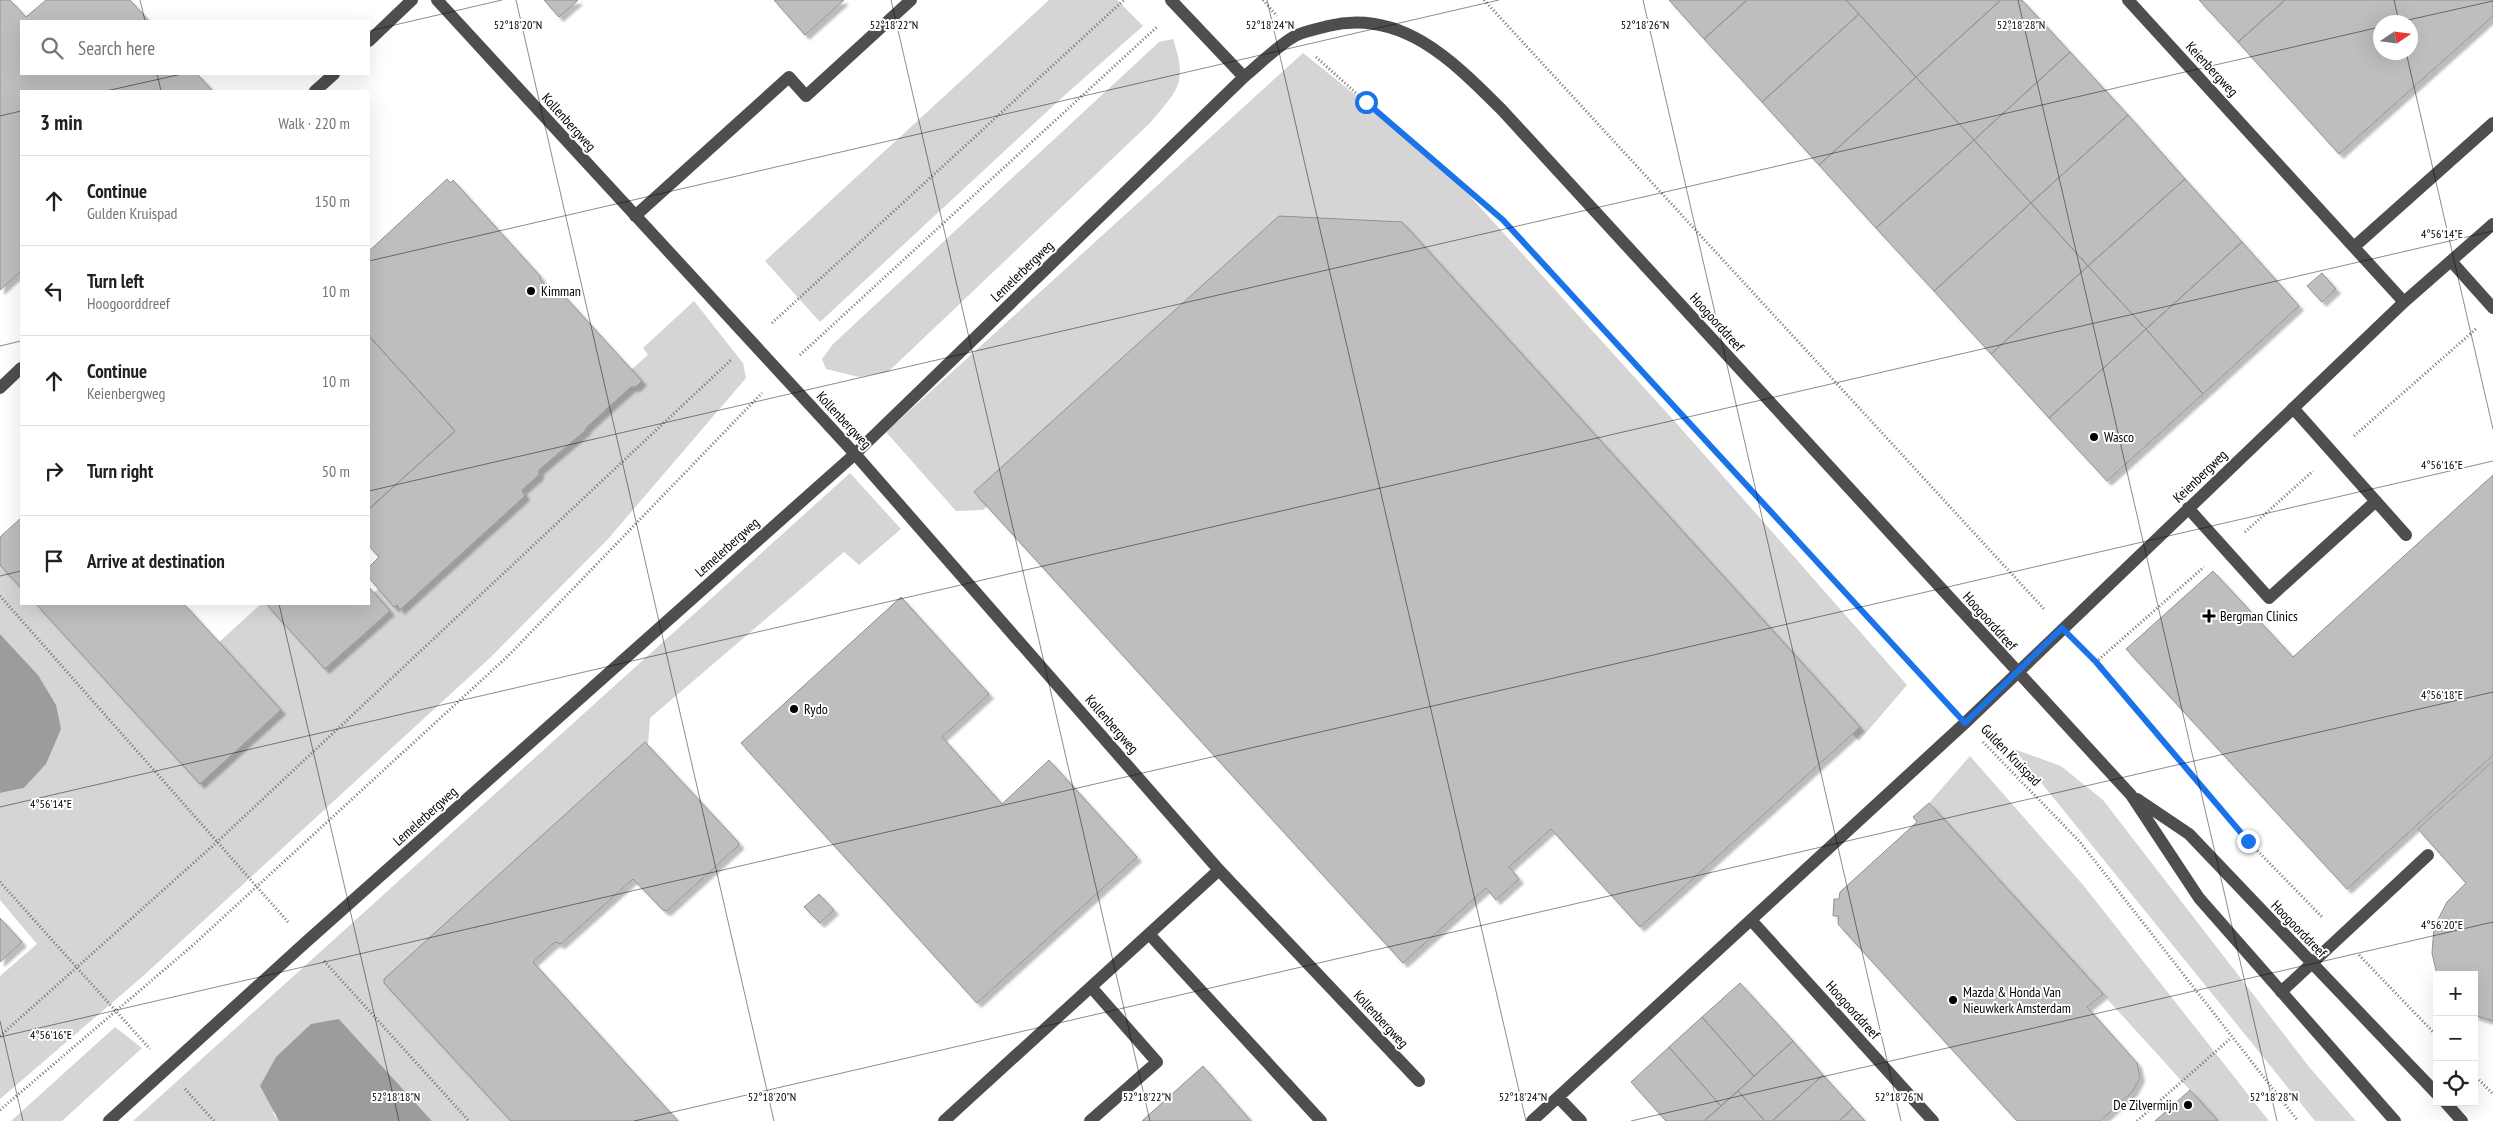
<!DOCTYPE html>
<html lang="en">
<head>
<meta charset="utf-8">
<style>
  :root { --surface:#fff; --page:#f2f2f2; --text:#202124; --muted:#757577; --line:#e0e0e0 }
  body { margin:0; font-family:"PT Sans Narrow",sans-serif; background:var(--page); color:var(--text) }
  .controls { position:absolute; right:15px; bottom:15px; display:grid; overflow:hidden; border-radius:0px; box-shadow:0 5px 20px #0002 }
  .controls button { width:45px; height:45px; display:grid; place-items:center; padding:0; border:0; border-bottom:1px solid var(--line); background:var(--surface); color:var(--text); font:25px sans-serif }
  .compass { position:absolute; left:2373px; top:15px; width:45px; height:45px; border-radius:50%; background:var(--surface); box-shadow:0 5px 20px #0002; rotate:77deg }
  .stop { position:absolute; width:15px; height:15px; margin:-11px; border:4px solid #1a73e8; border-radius:50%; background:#fff }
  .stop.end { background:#1a73e8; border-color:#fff; box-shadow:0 1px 5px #0008 }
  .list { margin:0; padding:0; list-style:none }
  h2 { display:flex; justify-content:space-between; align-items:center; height:65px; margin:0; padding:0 20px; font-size:21px }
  h2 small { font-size:16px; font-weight:400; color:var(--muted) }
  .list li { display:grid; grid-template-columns:32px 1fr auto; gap:15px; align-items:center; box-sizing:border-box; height:90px; padding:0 20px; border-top:1px solid var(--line) }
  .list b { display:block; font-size:19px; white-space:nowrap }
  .list p { margin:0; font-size:16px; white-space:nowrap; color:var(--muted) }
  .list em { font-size:16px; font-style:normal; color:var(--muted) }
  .icon { flex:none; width:28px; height:28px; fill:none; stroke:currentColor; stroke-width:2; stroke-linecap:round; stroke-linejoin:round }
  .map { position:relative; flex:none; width:2493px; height:1121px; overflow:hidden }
  .search { position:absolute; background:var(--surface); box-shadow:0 5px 20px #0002; left:20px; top:20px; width:350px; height:55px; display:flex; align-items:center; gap:12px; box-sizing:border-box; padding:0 18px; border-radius:0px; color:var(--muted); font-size:19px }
  .panel { position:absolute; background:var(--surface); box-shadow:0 5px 20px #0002; left:20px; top:90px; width:350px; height:515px; border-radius:0px }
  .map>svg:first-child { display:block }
</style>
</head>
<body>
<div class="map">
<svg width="2493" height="1121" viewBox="0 0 2493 1121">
  <defs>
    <filter id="shadow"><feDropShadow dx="4.5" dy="4.5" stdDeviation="1" flood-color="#0004"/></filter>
  </defs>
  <rect width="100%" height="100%" fill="#fff"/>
  <path fill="#d5d5d5" d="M1049 0H1117L1143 26 1066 94 820 322 765 261Z
    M1173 39C1188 84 1178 89 1150 123L888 372 859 377 826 369 822 359 833 344 1159 42Z
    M1303 53 1438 161 1678 425 1907 685 1859 741 1402 240 1284 232 983 510 956 511 886 432Z
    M694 301 743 363 746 378 608 539 491 657 142 977 0 1099V976L37 944 0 900V793L24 788 46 764 38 675 0 634V555L21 578V604H45L144 710 261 604H369V597L648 355 643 348Z
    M850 473 901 529 859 565 844 552 650 718 648 744 392 976 517 1121H432L339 1019 273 1113 279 1121H133Z
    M2014 749 2061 766 2103 800 2310 1068 2356 1121H2315Z
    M1970 756 2084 886 2269 1121H2218L1929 803Z
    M115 1027 142 1048 62 1121H11Z"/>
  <path fill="#9c9c9c" d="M0 634 38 675 56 705 61 729 46 764 24 788 0 793Z
    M339 1019 432 1121H279L260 1086 276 1057 311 1024Z"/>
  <path fill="#bebebe" stroke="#929292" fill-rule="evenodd" filter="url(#shadow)" d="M0 0H10L26 17 46 0H130L149 21H21V74H197L213 91H21V271L0 290Z
    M544 0H578L559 17Z
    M774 0H844L805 35Z
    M1669 0H1747L1704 39Z
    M1747 0H1846L1859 14 1762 102 1704 39Z
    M1846 0H2001L1916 77Z
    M2001 0H2022L2070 52 1974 140 1916 77Z
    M2199 0H2285L2238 42Z
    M2285 0H2493V16L2339 154 2238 42ZM2380 22H2410V52H2380Z
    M1859 14 1916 77 1819 165 1762 102Z
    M2070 52 2128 115 2031 203 1974 140Z
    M1916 77 1974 140 1876 228 1819 165Z
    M2128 115 2185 179 2088 266 2031 203Z
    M1974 140 2031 203 1934 291 1876 228Z
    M447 179 451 183 453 180 541 277 540 279 553 294 558 289 642 381 636 387H631L586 428V430L539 470V475L522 490 525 496 400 610 397 605 395 607H394L369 578V567L379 557 369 546V509L455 431 369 336V251Z
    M2185 179 2242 242 2146 329 2088 266Z
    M2031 203 2088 266 1991 354 1934 291Z
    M1279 216 1402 222 1860 727 1640 927 1551 829 1509 867 1519 879 1496 900 1486 888 1403 963 974 492Z
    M2242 242 2299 306 2203 394 2146 329Z
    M2088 266 2146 329 2049 418 1991 354Z
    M2322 273 2336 289 2322 302 2307 286Z
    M2146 329 2203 394 2107 481 2049 418Z
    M369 336 455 431 369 509Z
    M2493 475V755L2347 889 2126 649 2213 571 2293 657Z
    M21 518V588L0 565V537Z
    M369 587 390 611 325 669 266 604H369Z
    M901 597 989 694 942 737 1002 804 1049 760 1137 857 977 1003 741 743Z
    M36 604H184L281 710 200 784Z
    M645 742 739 843 738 846 667 911 663 910 633 879 561 944 555 942 533 962 678 1121H511L384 983V979Z
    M2493 761V1021L2474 1015V975H2437L2432 953 2434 927 2447 902 2466 883 2418 829Z
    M1929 803 2103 994 2087 1007 2137 1063 2140 1077 2133 1091 2100 1121H2017L1838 924 1839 916H1833L1834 899H1839L1840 892 1917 822 1913 817Z
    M819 894 834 910 820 923 804 907Z
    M0 918 22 942 0 962Z
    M1740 983 1793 1041 1754 1076 1702 1017Z
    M1702 1017 1754 1076 1721 1106 1669 1047Z
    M1793 1041 1823 1075 1772 1121H1765L1738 1091Z
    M1669 1047 1721 1106 1704 1121H1666L1631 1082Z
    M1203 1066 1251 1121H1142Z
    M1823 1075 1853 1108 1839 1121H1772Z
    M2190 1090 2218 1121H2155Z
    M1738 1091 1765 1121H1704Z
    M1853 1108 1865 1121H1839Z"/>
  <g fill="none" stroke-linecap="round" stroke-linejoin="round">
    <path stroke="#707070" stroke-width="3" stroke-dasharray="1 2.5" stroke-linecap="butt" d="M1263 0 1277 16
      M1484 0 2044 609
      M1316 57 1366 102 1503 220 1947 703
      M772 323 1124 0
      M800 355 1158 26
      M2354 436 2477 328
      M2245 532 2313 471
      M0 596 288 922
      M2081 647 2248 841 2322 917
      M2096 662 2204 567
      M1983 742 2080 842 2298 1121
      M0 882 150 1049
      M2359 955 2437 1036
      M324 961 469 1121
      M0 1036 217 842 732 359
      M2474 1075 2493 1094
      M185 1089 214 1121
      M0 1110 192 946 508 656 762 393
      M2137 1121 2231 1038"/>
    <path stroke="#4e4e4e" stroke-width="12" d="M437 0 855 454 1219 870 1419 1081
      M1171 0 1244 77
      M2128 0 2404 302
      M369 41 412 0
      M315 91 334 74
      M635 216 789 77 806 96 911 0
      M2355 246 2493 123
      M2451 261 2493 308
      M0 388 21 368
      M2293 408 2406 535
      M2188 508 2269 598 2376 501
      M2137 799 2189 834 2437 1094
      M1751 920 1933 1121
      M1149 934 1321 1121
      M2281 992 2428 855
      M1558 1097 1581 1121
      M2445 1102 2462 1121
      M109 1121 306 942 855 454 1244 77C1260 64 1277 46 1295 36 1305 31 1317 29 1328 26 1402 8 1454 62 1502 110L2131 795 2199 898 2395 1121
      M944 1121 1219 870
      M1090 1121 1157 1062 1091 987
      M1532 1121 1965 723 2404 302 2493 224"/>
  </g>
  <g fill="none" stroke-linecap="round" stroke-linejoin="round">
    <path stroke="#1a73e8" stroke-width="6" d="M1366 102 1503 220 1965 723 2062 628 2096 662 2248 841"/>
  </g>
  <path fill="none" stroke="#000" stroke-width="1" stroke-opacity="0.45" d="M140 0 145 21M516 0 774 1121M891 0 1150 1121M1267 0 1526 1121M1643 0 1901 1121M2018 0 2277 1121M2394 0 2399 22M2399 22 2493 1M369 31 502 0M2406 52 2493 429M157 74 161 91M106 91 182 74M0 116 21 111M369 261 1499 0M0 346 21 341M369 491 2380 27M0 576 21 571M279 604 399 1121M0 807 2493 231M0 1021 23 1121M0 1037 2493 461M634 1121 2493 692M1631 1121 2493 922"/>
  <g fill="#000" stroke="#fff" stroke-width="2">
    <circle cx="531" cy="291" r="5"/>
    <circle cx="2094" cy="437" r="5"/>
    <path d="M2206.5 608.5h5v5h5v5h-5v5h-5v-5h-5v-5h5z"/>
    <circle cx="794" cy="709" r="5"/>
    <circle cx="1953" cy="1000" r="5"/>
    <circle cx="2188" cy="1105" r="5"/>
  </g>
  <g text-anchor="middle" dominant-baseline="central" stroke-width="4" stroke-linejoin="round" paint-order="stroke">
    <g font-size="14" fill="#000" stroke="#fff">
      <text transform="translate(2212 69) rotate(47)">Keienbergweg</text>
      <text transform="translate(569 122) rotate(48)">Kollenbergweg</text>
      <text transform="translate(1022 271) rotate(-44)">Lemelerbergweg</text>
      <text transform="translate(1717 322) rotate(48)">Hoogoorddreef</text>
      <text transform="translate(844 420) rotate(47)">Kollenbergweg</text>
      <text transform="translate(2200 476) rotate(-44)">Keienbergweg</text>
      <text transform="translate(727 547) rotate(-42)">Lemelerbergweg</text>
      <text transform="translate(1990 621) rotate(48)">Hoogoorddreef</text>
      <text transform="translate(1112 724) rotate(49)">Kollenbergweg</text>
      <text transform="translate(2011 755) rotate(46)">Gulden Kruispad</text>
      <text transform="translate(425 816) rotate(-42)">Lemelerbergweg</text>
      <text transform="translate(2299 929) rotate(46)">Hoogoorddreef</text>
      <text transform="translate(1853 1010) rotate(48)">Hoogoorddreef</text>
      <text transform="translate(1381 1019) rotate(47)">Kollenbergweg</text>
    </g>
    <g font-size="14" fill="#000" stroke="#fff" text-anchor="start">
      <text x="541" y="291">Kimman</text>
      <text x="2104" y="437">Wasco</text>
      <text x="2220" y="616">Bergman Clinics</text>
      <text x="804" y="709">Rydo</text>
      <text x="1963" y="992">Mazda &amp; Honda Van<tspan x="1963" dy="16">Nieuwkerk Amsterdam</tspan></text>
      <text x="2178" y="1105" text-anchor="end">De Zilvermijn</text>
    </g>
  </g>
  <g font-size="12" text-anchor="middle" fill="#000" stroke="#fff" stroke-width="4" stroke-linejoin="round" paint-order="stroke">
    <text x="518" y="29">52°18'20"N</text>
    <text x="894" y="29">52°18'22"N</text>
    <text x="1270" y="29">52°18'24"N</text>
    <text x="2021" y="29">52°18'28"N</text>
    <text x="1645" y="29">52°18'26"N</text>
    <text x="2442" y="238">4°56'14"E</text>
    <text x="2442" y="469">4°56'16"E</text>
    <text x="2442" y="699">4°56'18"E</text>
    <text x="51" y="808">4°56'14"E</text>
    <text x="2442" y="929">4°56'20"E</text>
    <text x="51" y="1039">4°56'16"E</text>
    <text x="396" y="1101">52°18'18"N</text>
    <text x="772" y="1101">52°18'20"N</text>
    <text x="1147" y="1101">52°18'22"N</text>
    <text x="1523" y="1101">52°18'24"N</text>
    <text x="1899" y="1101">52°18'26"N</text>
    <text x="2274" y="1101">52°18'28"N</text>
  </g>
</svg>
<div class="controls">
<button>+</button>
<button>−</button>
<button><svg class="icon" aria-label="locate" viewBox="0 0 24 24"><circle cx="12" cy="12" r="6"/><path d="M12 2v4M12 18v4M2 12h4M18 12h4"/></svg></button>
</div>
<svg class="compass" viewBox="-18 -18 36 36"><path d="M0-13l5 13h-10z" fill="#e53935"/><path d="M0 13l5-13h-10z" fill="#757577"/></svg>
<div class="stop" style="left:1366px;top:102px"></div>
<div class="stop end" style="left:2248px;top:841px"></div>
<div class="search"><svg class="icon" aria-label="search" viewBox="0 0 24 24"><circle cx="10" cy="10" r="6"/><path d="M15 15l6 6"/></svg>Search here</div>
<section class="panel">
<h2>3 min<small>Walk · 220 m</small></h2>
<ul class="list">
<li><svg class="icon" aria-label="ahead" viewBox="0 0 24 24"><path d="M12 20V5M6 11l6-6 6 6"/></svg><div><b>Continue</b><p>Gulden Kruispad</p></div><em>150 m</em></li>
<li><svg class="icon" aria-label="left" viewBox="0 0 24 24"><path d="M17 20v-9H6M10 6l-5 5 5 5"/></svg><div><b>Turn left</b><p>Hoogoorddreef</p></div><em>10 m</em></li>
<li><svg class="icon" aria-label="ahead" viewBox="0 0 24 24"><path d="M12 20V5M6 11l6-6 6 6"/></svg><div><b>Continue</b><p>Keienbergweg</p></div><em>10 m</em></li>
<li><svg class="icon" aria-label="right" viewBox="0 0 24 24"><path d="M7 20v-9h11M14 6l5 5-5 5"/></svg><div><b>Turn right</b></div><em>50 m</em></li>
<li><svg class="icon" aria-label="arrive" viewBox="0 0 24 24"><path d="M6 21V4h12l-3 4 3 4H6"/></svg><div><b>Arrive at destination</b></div></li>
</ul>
</section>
</div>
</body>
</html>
